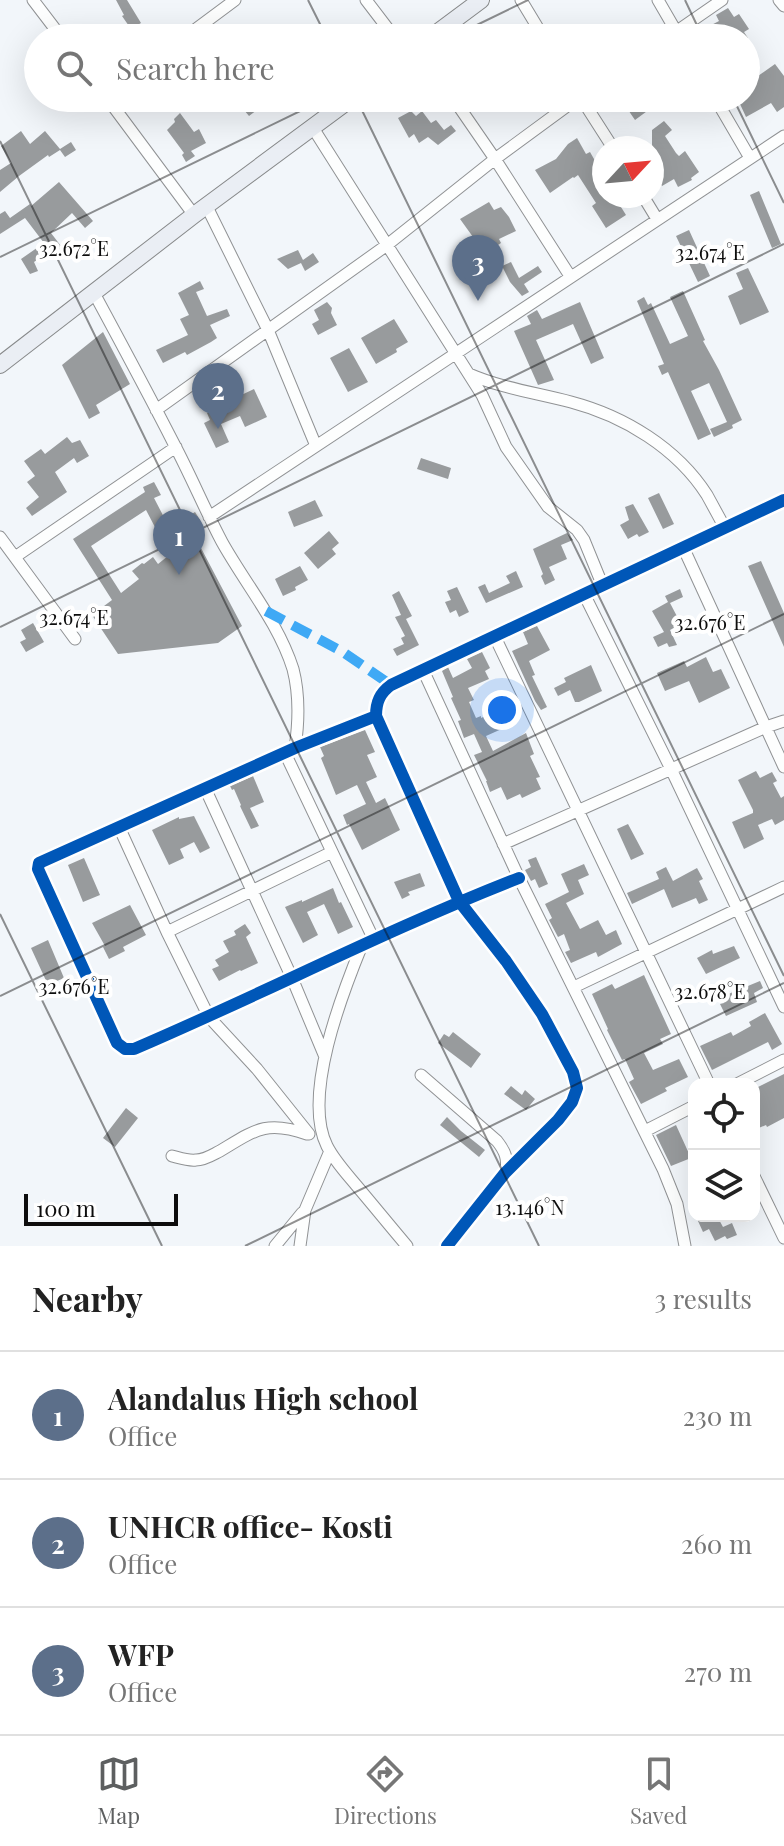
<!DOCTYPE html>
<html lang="en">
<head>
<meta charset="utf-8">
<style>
  :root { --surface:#fff; --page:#f6f6f6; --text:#222; --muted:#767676; --line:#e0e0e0; --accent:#5d5f60 }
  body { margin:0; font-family:"Playfair Display",serif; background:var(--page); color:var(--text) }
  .controls { position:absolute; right:24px; bottom:24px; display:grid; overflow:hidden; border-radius:16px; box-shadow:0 8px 32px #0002 }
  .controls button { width:72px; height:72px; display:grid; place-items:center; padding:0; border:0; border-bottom:2px solid var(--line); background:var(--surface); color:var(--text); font:40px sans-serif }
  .compass { position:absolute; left:592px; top:136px; width:72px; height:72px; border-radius:50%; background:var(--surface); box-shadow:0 8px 32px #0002; rotate:64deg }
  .scale { position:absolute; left:24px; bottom:20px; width:154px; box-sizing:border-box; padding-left:8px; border:4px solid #0d0d0d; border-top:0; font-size:22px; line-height:28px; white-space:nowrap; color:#0d0d0d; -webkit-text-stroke:6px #fff; paint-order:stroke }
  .you { position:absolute; left:502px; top:710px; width:28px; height:28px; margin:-20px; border:6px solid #fff; border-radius:50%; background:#1a73e8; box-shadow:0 0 0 12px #1a73e833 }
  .badge { display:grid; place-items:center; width:52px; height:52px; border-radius:50%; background:var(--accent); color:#fff; font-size:26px; font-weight:700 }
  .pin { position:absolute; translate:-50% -66px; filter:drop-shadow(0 2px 4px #0008) }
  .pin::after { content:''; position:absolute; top:42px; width:28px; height:24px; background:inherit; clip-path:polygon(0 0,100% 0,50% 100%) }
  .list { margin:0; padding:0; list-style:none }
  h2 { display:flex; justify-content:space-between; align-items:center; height:104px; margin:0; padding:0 32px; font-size:34px }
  h2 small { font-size:26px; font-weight:400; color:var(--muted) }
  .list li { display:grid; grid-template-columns:52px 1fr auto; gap:24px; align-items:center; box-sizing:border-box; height:128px; padding:0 32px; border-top:2px solid var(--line) }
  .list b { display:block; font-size:30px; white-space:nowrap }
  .list p { margin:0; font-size:26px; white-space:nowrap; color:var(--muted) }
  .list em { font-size:26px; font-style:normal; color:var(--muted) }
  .icon { flex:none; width:44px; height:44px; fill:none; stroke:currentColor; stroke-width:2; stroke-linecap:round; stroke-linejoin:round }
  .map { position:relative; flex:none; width:784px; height:1246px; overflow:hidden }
  .search { position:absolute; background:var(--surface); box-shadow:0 8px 32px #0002; left:24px; right:24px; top:24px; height:88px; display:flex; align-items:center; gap:20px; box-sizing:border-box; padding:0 28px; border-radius:44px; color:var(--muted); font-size:30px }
  .sheet { height:488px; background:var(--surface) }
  nav { display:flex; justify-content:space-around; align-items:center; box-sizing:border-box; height:112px; border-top:2px solid var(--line); background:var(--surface); font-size:22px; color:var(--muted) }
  nav a { display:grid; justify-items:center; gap:4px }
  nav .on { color:var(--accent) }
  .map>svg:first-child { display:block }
</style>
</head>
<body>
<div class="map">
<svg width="784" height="1246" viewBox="0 0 784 1246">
  <rect width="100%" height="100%" fill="#f2f6fa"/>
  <path fill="#989b9d" d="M116 0H127L141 23 131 29 122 16 124 15Z
    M728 8 734 17 739 14 749 29 744 32 748 38H704L700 31 719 21 716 15Z
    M775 64 784 76V107L777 112 771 103 746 117 740 104 743 103 741 98H746V71L751 81Z
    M234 98H273L249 116Z
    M620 98H648L654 106 635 120Z
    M411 111 416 116 422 111 431 123 436 120 444 130 451 125 456 131 438 145 428 137 419 143 414 134 409 138 398 118Z
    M180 113 194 132 199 129 206 143 191 151 195 156 186 162 182 155 184 153 167 130 175 122 174 119Z
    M664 121 672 130 665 136 676 153 679 156 685 151 699 172 691 178 692 180 678 187 674 179 662 186 657 176 652 179V130Z
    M21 131 30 144 45 131 60 149 71 142 76 150 65 157 60 150 49 157 48 155 19 176 0 192V170L11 163 1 146Z
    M577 138 586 154 590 152 598 166 604 162V174L599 176 604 183V196H620L625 204 621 207 626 215 606 228 592 206 596 203 578 175 574 178 573 177 550 193 535 170 556 159 568 144Z
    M59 182 93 221 85 228 72 213 51 233 64 250 54 257 50 251 34 262 38 271 30 274 21 259 44 243 25 218 0 234V214L5 211 10 218 30 204 31 206Z
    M759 191 781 244 772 248 750 195Z
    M489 202 494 210 501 207 509 217 516 231 499 239 501 243 498 245V248L486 255 460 219Z
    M689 230 710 276 698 282 676 236Z
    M298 250 303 260 313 253 319 262 305 271 301 263 288 269 277 259Z
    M511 262 519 278 538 266 542 272 524 284 529 292 522 296 510 282 502 266Z
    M748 268 769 312 740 325 728 296 743 289 736 273Z
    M200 281 204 289 196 292 207 316 227 309 230 316 210 325 217 338 211 342 187 355 185 352 163 363 156 350 188 335 180 319 189 315 178 293Z
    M683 291 705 340 703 341 719 370 742 420 732 425 733 428 714 437 710 429 727 422 709 383 691 391 711 434 698 440 668 372 662 375 658 366 664 364 637 301 644 297 648 305 651 303 670 344 688 336 670 297Z
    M327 302 332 308 331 313 337 325 318 335 312 324 319 320 314 310Z
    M580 302 604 358 591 364 573 324 536 340 554 380 538 385 514 331 531 324 527 316 537 310 542 319Z
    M394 319 408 342 396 349 397 352 376 364 361 338Z
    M103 332 130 384 96 405 100 413 89 419 62 365Z
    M349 348 368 382 348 392 330 358Z
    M254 389 267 417 245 427 240 416 221 424 229 442 216 448 204 423 210 420 207 413 237 400 235 398Z
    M67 437 72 443 80 440 89 456 77 463 74 458 55 472 67 492 32 516 26 508 39 497 27 482 35 476 24 461 41 449 45 454Z
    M421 458 451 468 448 479 417 469Z
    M154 482 161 495 154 498 168 525 157 531 146 510 91 546 121 593 139 579 132 571 142 563 144 564 153 557 158 564 178 548 167 530 195 512 200 520 190 527 242 626 218 643 118 654 92 615 112 600 73 539 145 492 143 487Z
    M659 493 674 524 663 529 648 498Z
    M315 500 323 516 294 527 288 512Z
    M633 504 649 532 639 537 637 534 628 539 620 525 629 520 625 507Z
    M329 531 339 543 332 549 336 554 318 569 304 553Z
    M567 533 573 540 561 545 567 559 549 567 555 580 545 585 541 576 543 574 533 549Z
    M761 561 784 613V647L748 566Z
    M300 566 308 580 295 587 296 590 283 596 275 579Z
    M516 571 523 587 486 603 478 587 485 584 489 593 510 583 506 576Z
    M457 587 469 612 459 617 456 610 450 613 445 602 451 600 447 591Z
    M680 589 683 597 670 603 681 624 670 630 677 645 669 647 667 643 658 647 653 637 664 632 652 611 668 602 665 596Z
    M399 591 412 616 406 619 419 645 397 656 393 649 404 644 401 638 405 636 395 617 401 615 392 595Z
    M33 623 44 642 26 652 20 642 26 639 21 630Z
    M537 626 550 650 529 661 535 675 532 676 547 707 541 710 535 701 512 651 528 644 523 632Z
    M482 652 490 668 485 671 489 679 468 688 474 700 469 702 476 718 481 716V718L505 707 513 724 486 736 493 751 526 733 534 754 530 756 540 777 536 778 541 789 522 798 520 794 507 800 501 787 490 792 486 781H487L474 755 482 752 474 734 464 738 458 721 461 720 451 698 453 697 442 671 448 667 453 678 472 668 467 659Z
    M706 657 713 672 721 669 730 688 699 703 689 681 665 691 657 673 684 661 687 667Z
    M591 665 602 691 579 702H575L570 690 558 696 554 688 566 682 564 678Z
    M365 730 375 752 367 755 377 777 366 782 376 803 385 798 400 830 362 850 349 824 347 825 343 815 366 804 357 785 336 795 321 758 324 756 320 747Z
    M756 771 760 778 772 772 777 781 773 783 781 798 784 796V820L775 825 772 819 758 825 764 839 744 849 732 822 753 813V810L738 780Z
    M253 776 264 802 250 808 259 826 251 829 240 806 241 805 234 789 232 790 230 786Z
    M194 816 210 848 200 853 194 842 180 849 184 858 169 865 152 830 179 817V819Z
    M628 824 644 854 631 860 617 829Z
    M536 857 548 884 539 888 535 879 531 881 525 870 531 867 528 860Z
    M84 858 100 895 83 902 68 865Z
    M584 864 589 875 578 880 584 894 566 903 580 929 598 920 606 935 616 930 622 944 598 957 596 952 571 963 565 952 570 950 564 934 558 937 549 920 552 918 545 904 569 892 561 874Z
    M666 867 673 881 697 868 703 879 699 881 708 900 699 904 696 898 672 908 664 889 632 904 627 893 659 879 656 872Z
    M420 873 425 886 408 892 410 895 402 899 394 882Z
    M333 888 339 903 341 902 353 927 338 934 324 904 307 912 318 935 303 943 285 907 302 900V902Z
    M130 905 146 935 123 947 125 951 109 959 103 947 105 946 92 923Z
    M245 924 251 933 246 937 258 963 241 971 240 970 219 981 212 969 219 966 215 960 229 952 223 941 236 935 234 931Z
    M48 940 64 978 48 985 31 948Z
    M734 946 740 958 706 974 697 958 712 950 713 954Z
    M644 975 671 1034 660 1039 663 1044 644 1053 653 1070 679 1059 688 1077 665 1088 667 1091 641 1104 629 1082 634 1079 625 1059 622 1060 607 1030 608 1029 592 994 612 984 615 989Z
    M760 981 763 988 754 993 757 1002 726 1016 720 1004 724 1003 721 997Z
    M765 1013 782 1044 772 1050 768 1042 712 1070 700 1046 731 1032 733 1036 751 1026 749 1022Z
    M453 1032 481 1054 471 1068 438 1043 444 1034 449 1037Z
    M784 1074V1118L767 1127 766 1125 754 1130V1089Z
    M511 1086 522 1095 525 1090 535 1099 526 1110 504 1094Z
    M126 1108 138 1118 115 1147 103 1138Z
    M447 1117 461 1131 485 1150 479 1157 440 1125Z
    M676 1125 691 1158 671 1166 656 1135Z
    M708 1216H717L723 1227 732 1223 737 1235 727 1239 725 1236 715 1241 709 1229 703 1232 698 1221Z"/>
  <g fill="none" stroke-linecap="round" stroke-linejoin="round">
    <defs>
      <path id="minor" d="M33 0 62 38
        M366 0 395 38
        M521 0 544 38
        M658 0 680 38
        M779 0 784 6
        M184 38 235 0
        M667 38 722 0
        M107 98 194 215
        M453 98 495 159 570 276
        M581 98 613 148
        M715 98 750 158
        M313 128 482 395 506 447 548 507 577 530 584 540 602 584
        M643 196 657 219
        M207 207 268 330 316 446
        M94 293C121 343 148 393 174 444 191 476 205 510 222 542 246 585 278 622 293 669 300 696 299 721 295 748
        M469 374C501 388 537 393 571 402 624 416 677 448 707 495 713 506 719 517 725 528
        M156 410 387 245 495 159 578 98
        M209 517 784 136
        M0 537 75 639
        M683 547 784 767
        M15 557 176 447
        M584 594 671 769 784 1007
        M494 635 709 1084
        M423 670 519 878 663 1169 677 1204 685 1246
        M376 716 295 748 39 863 38 869 117 1043 125 1049H134C263 994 388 929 519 878
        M285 753 374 940
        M205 788 292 978 325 1057
        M119 827 167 932 209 1017 257 1069 309 1134
        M503 844 766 727 784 721
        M167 932 332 852
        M362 945C342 994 302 1096 327 1146 334 1160 346 1173 356 1185 373 1205 390 1226 407 1246
        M574 987 784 887
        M421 1075 497 1141C505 1151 509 1160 505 1173
        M737 1084 784 1060
        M645 1131 694 1106
        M172 1156C180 1158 188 1161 196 1160 205 1160 212 1155 220 1151 255 1130 266 1120 307 1134
        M754 1176 784 1238
        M275 1246 302 1213
        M300 1246 305 1210 330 1151
        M447 1246 505 1173 558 1120 572 1102 577 1088 573 1072 542 1014 506 961 459 901 376 716C376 702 380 693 391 685L784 500"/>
      <path id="secondary" d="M430 38 481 0
        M0 365 194 215 352 98"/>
    </defs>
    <use href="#minor" stroke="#909294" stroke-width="13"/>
    <use href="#secondary" stroke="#87898a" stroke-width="18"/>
    <use href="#minor" stroke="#fdfefe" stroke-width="11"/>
    <use href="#secondary" stroke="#eaeef4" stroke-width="16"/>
    <path stroke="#3fa9f5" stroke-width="10" stroke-dasharray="20 10" stroke-linecap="butt" d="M266 611 343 652 391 685"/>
    <defs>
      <path id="cycleway" d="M376 716 295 748 39 863 38 869 117 1043 125 1049H134C263 994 388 929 519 878
        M447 1246 505 1173 558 1120 572 1102 577 1088 573 1072 542 1014 506 961 459 901 376 716C376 702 380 693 391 685L784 500"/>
    </defs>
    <use href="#cycleway" stroke="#fff" stroke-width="17"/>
    <use href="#cycleway" stroke="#0057b8" stroke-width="12"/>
  </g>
  <path fill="none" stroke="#0d0d0d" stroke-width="2" stroke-opacity="0.45" d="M308 0 327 38M685 0 703 38M450 38 528 0M356 98 784 976M733 98 784 203M0 141 539 1246M0 257 327 98M0 627 784 244M0 914 162 1246M0 996 784 614M245 1246 784 983"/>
  <g font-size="20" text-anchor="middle" fill="#0d0d0d" stroke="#fff" stroke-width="8" stroke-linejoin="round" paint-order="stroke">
    <text x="74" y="256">32.672°E</text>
    <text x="710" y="260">32.674°E</text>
    <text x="74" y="625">32.674°E</text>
    <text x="710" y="630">32.676°E</text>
    <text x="74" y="994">32.676°E</text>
    <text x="710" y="999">32.678°E</text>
    <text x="530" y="1215">13.146°N</text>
  </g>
</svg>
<div class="controls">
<button><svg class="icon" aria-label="locate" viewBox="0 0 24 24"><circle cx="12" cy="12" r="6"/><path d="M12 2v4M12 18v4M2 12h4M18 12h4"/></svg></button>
<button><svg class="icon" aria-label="layers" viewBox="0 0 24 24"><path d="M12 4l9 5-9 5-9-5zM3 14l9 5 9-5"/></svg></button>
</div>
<svg class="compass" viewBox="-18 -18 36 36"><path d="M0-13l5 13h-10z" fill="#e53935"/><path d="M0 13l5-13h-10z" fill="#767676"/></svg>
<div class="scale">100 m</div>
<div class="you"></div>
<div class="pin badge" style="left:179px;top:575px;background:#5c6f8a">1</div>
<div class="pin badge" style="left:218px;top:429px;background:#5c6f8a">2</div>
<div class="pin badge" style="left:478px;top:301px;background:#5c6f8a">3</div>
<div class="search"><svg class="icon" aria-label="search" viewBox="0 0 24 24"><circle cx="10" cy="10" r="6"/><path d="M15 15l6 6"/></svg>Search here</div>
</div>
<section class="sheet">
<h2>Nearby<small>3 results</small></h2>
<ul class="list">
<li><span class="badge" style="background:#5c6f8a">1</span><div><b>Alandalus High school</b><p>Office</p></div><em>230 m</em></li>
<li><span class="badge" style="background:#5c6f8a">2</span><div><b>UNHCR office- Kosti</b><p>Office</p></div><em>260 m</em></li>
<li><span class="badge" style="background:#5c6f8a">3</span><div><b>WFP</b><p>Office</p></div><em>270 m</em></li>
</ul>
</section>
<nav>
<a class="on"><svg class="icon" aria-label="map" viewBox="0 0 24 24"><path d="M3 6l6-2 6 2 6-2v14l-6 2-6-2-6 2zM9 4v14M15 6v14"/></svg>Map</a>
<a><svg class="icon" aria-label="directions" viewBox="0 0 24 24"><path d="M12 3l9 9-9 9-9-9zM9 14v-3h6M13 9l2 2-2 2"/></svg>Directions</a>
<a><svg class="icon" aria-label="saved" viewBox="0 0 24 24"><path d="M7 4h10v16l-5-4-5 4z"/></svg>Saved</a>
</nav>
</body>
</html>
